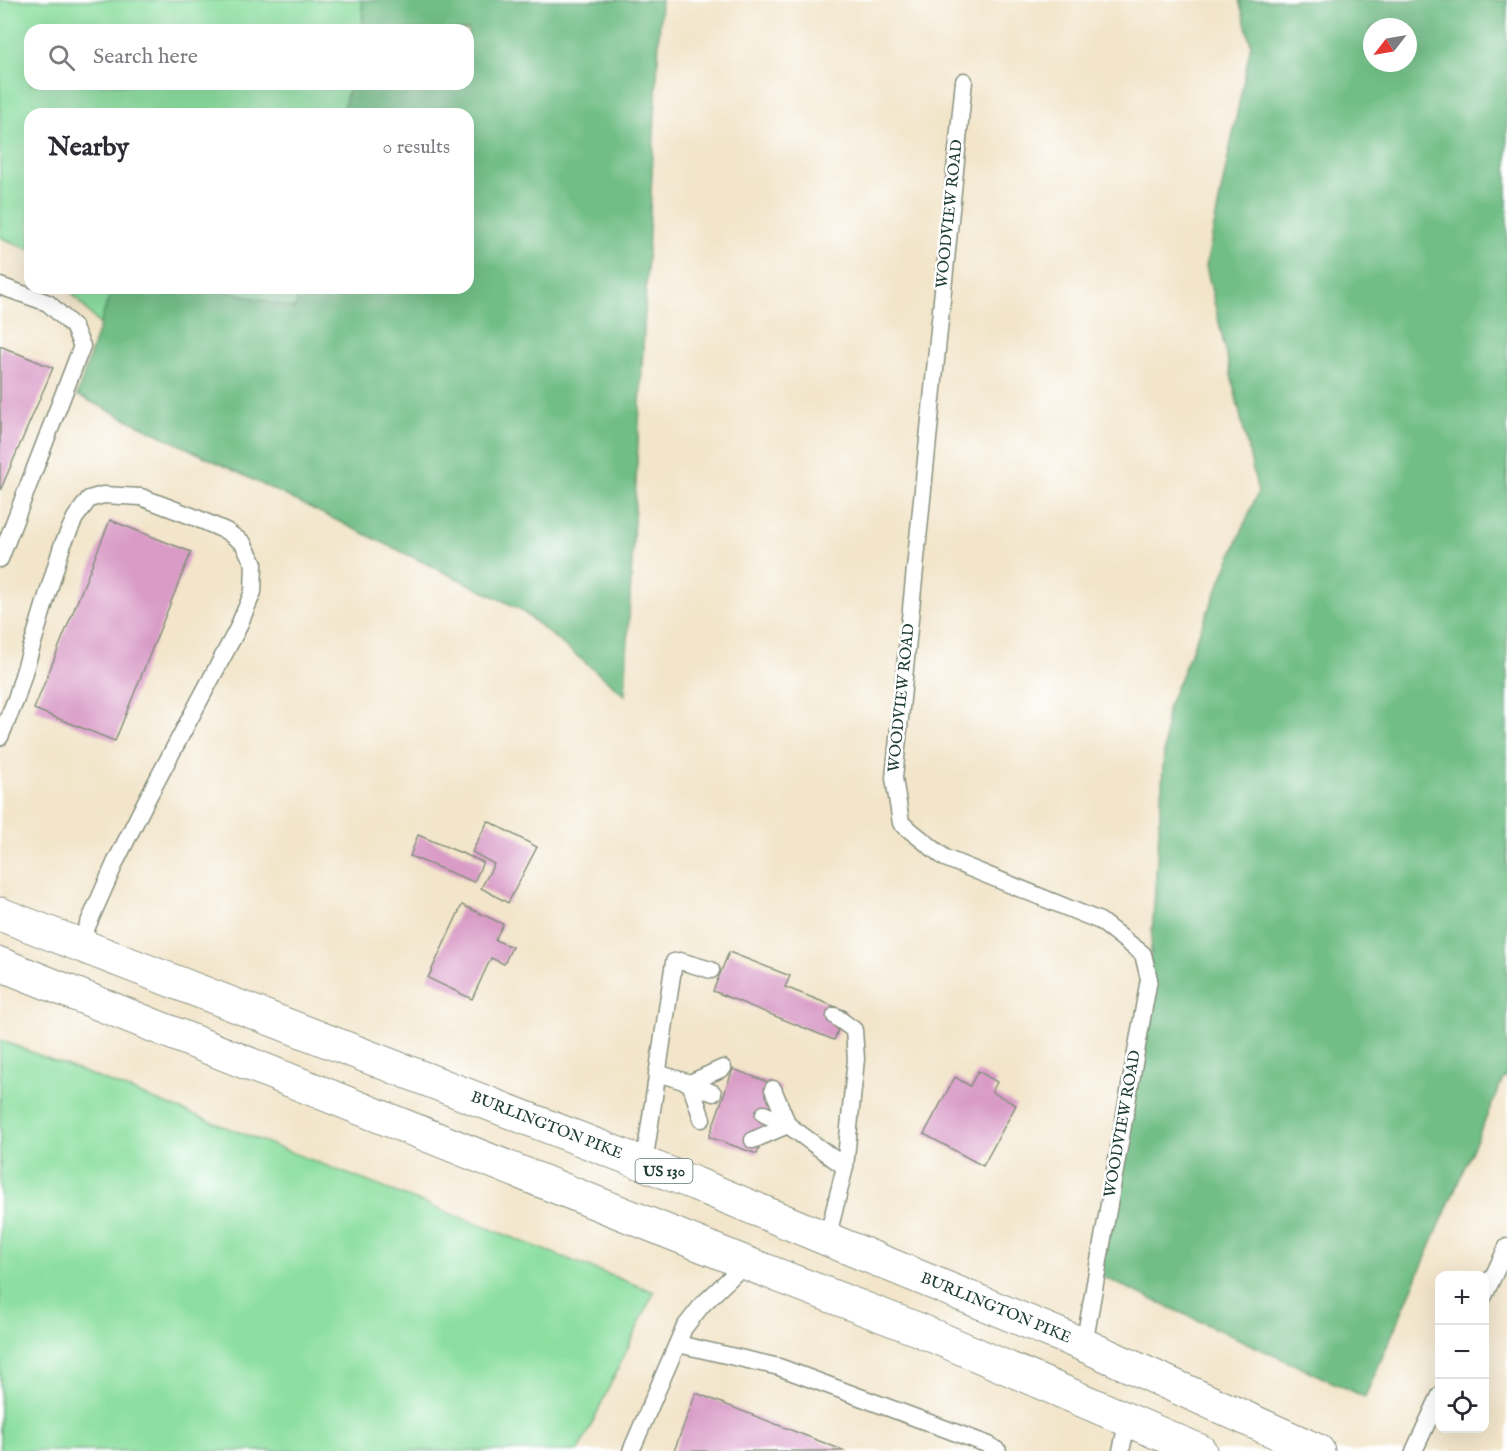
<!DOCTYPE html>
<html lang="en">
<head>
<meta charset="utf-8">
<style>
  :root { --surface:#fff; --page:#f7f7f7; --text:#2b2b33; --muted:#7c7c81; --line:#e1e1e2 }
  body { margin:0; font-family:"IM FELL English",serif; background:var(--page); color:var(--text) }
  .controls { position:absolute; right:18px; bottom:18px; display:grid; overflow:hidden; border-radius:12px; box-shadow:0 6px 24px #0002 }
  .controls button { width:54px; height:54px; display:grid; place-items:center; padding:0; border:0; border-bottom:2px solid var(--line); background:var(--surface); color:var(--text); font:30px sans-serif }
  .compass { position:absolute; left:1363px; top:18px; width:54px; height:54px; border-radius:50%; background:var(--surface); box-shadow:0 6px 24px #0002; rotate:239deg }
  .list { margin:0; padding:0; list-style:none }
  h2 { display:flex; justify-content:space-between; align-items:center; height:78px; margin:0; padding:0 24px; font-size:26px }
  h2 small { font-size:20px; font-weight:400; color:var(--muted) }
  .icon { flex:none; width:33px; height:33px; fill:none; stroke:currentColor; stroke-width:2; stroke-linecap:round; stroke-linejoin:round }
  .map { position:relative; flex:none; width:1507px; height:1451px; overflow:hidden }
  .search { position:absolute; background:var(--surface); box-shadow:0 6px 24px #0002; left:24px; top:24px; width:450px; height:66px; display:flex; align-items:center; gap:15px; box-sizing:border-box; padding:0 21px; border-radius:18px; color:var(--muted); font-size:22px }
  .panel { position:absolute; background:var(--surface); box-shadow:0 6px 24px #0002; left:24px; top:108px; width:450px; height:186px; border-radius:18px }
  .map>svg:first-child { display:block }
</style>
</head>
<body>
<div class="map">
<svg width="1507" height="1451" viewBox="0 0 1507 1451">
  <rect width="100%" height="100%" fill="#fff"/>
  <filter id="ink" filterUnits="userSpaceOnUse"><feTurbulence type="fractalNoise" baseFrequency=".0167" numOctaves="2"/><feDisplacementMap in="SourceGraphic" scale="12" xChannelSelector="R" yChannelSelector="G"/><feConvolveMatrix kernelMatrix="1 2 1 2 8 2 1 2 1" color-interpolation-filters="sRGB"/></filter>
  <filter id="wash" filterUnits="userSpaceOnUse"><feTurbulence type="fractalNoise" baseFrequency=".008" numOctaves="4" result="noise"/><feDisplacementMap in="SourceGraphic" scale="24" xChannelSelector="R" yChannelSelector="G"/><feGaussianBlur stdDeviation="1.35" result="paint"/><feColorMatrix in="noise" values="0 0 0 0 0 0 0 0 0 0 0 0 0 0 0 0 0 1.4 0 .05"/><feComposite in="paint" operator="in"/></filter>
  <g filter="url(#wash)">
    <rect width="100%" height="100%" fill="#f2e5ca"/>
    <path fill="#8cdfa0" stroke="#568e6a" stroke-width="1.5" d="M0 0H362L363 29 30 30V84H350L342 114H30V250L0 237Z
      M73 288H112L100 325 72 293Z
      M216 288H300L295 309Z
      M0 1040 654 1292 579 1451H0Z"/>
    <path fill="#71be86" stroke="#487e5d" stroke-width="1.5" fill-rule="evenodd" d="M362 0H661L625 695 518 608 77 395 112 288H216L295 309 300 288H468V114H342L350 84H468V30H363Z
      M1239 0H1507V1076L1503 1079 1365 1397 1101 1276 1149 979 1167 709 1258 492 1206 266 1251 44ZM1372 27H1408V63H1372Z"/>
    <g id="blocks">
      <path fill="#d99cc7" d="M0 346 53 368 0 491Z
        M110 520 191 552 115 741 34 709Z
        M488 821 537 847 508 903 481 888 494 864 472 852Z
        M418 835 483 862 474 882 410 856Z
        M462 905 503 924 495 940 512 947 504 964 491 958 472 999 428 978Z
        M729 952 790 976 785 987 846 1011 834 1040 713 991Z
        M733 1069 781 1087 757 1154 709 1137Z
        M978 1071 997 1082 992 1092 1016 1105 983 1166 924 1134 955 1077 970 1086Z
        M696 1393 845 1451H674Z"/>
    </g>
  </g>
  <g filter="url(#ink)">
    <use href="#blocks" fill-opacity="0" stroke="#88917f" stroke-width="1.5"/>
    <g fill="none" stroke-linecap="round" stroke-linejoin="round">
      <defs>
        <path id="service" d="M964 81 894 778 901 823 945 858 1100 921 1143 954 1149 979 1084 1345
          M0 286 48 303 73 326 82 346 0 559
          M0 737 16 699 62 546 75 518 89 499 103 495 141 497 194 517 226 531 243 543 254 564 253 592 237 630 146 801 116 861 79 945
          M657 1073 690 1083 702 1119
          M690 1083 723 1068
          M690 1083 713 1093
          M773 1089 788 1125
          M764 1114 788 1125
          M753 1140 788 1125 845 1167
          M644 1164 674 962 680 961 711 970
          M827 1239 845 1167 856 1059 854 1030 835 1016
          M1484 1296 1507 1247
          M678 1344 779 1367 989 1445 998 1451
          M631 1451 684 1328 702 1305 746 1263
          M1121 1451 1128 1419
          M1414 1451 1440 1395"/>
        <g id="trunk">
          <path id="s1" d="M0 914 696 1184 827 1239 1084 1345 1318 1451"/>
          <path d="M0 964 746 1263 917 1329 1200 1451"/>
        </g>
      </defs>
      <use href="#service" stroke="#88917f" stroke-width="19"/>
      <use href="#trunk" stroke="#88917f" stroke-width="35"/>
      <use href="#service" stroke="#fff" stroke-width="16"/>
      <use href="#trunk" stroke="#fff" stroke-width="33"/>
    </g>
  </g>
  <g text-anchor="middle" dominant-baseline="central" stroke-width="5" stroke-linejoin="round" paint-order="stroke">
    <rect fill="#fff" stroke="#627771" stroke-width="1.5" x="635.5" y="1159" width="57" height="24" rx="4.5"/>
    <g font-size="15" font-weight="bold" fill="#1f3d34">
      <text x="664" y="1171">US 130</text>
    </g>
    <g font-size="16" fill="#1f3d34" stroke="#fff">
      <text transform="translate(950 214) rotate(-84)">WOODVIEW ROAD</text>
      <text transform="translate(902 698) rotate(-84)">WOODVIEW ROAD</text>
      <text transform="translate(1123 1124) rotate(-80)">WOODVIEW ROAD</text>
      <text stroke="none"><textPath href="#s1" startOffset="586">BURLINGTON PIKE</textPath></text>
      <text stroke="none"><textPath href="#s1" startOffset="1071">BURLINGTON PIKE</textPath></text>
    </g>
  </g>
</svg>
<div class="controls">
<button>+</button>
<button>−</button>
<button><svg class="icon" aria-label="locate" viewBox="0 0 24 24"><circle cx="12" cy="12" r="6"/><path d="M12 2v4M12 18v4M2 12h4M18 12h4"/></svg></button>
</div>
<svg class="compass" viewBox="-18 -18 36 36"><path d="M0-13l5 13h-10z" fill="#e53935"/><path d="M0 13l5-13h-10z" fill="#7c7c81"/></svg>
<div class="search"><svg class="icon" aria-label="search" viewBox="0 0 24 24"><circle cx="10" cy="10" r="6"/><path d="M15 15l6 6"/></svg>Search here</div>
<section class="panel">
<h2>Nearby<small>0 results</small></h2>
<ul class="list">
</ul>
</section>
</div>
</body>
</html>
